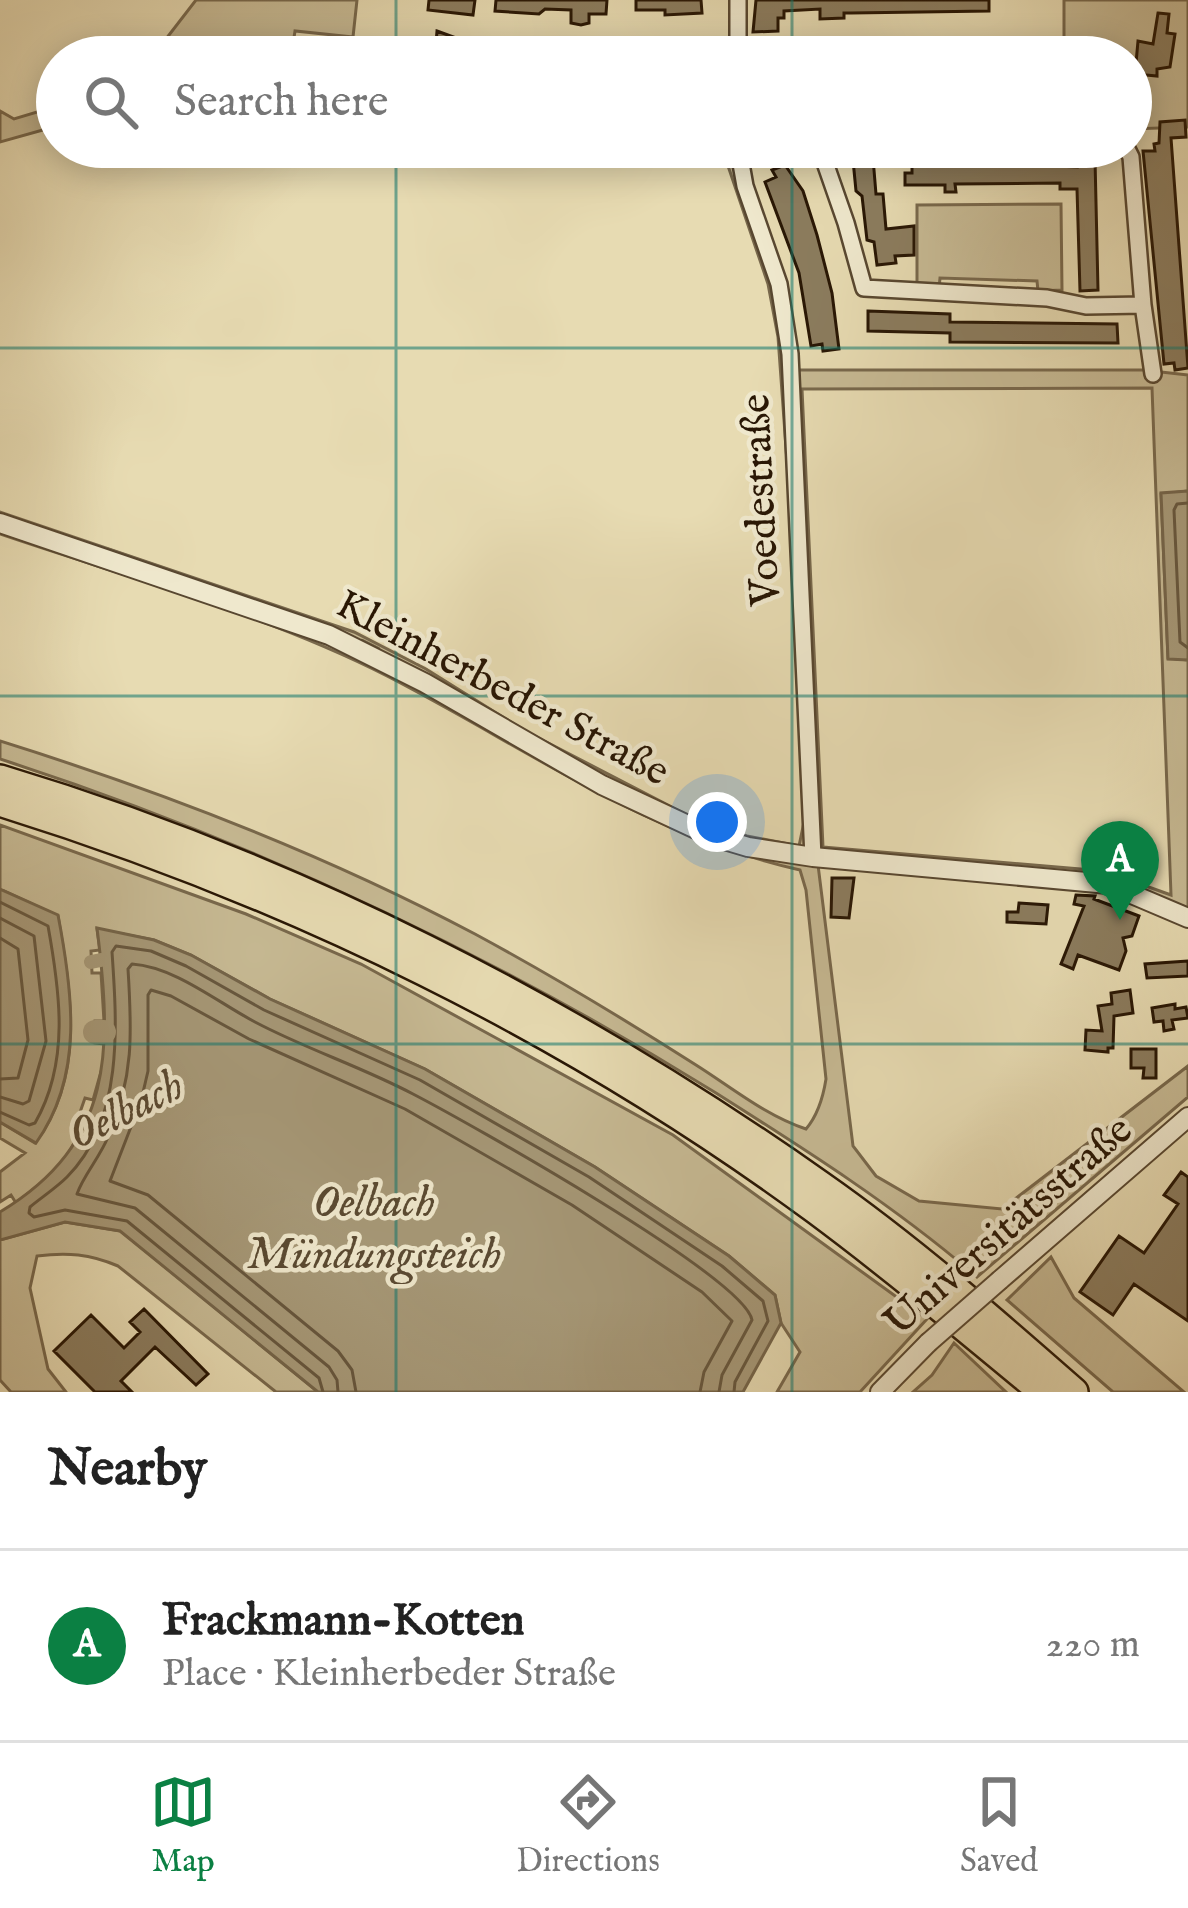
<!DOCTYPE html>
<html lang="en">
<head>
<meta charset="utf-8">
<style>
  :root { --surface:#fff; --page:#f2f2f2; --text:#222; --muted:#767676; --line:#e0e0e0; --accent:#0b8043 }
  body { margin:0; font-family:"IM FELL English",serif; background:var(--page); color:var(--text) }
  .you { position:absolute; left:717px; top:822px; width:42px; height:42px; margin:-30px; border:9px solid #fff; border-radius:50%; background:#1a73e8; box-shadow:0 0 0 18px #1a73e833 }
  .badge { display:grid; place-items:center; width:78px; height:78px; border-radius:50%; background:var(--accent); color:#fff; font-size:39px; font-weight:700 }
  .pin { position:absolute; translate:-50% -99px; filter:drop-shadow(0 3px 6px #0008) }
  .pin::after { content:''; position:absolute; top:63px; width:42px; height:36px; background:inherit; clip-path:polygon(0 0,100% 0,50% 100%) }
  .list { margin:0; padding:0; list-style:none }
  h2 { display:flex; justify-content:space-between; align-items:center; height:156px; margin:0; padding:0 48px; font-size:51px }
  h2 small { font-size:39px; font-weight:400; color:var(--muted) }
  .list li { display:grid; grid-template-columns:78px 1fr auto; gap:36px; align-items:center; box-sizing:border-box; height:192px; padding:0 48px; border-top:3px solid var(--line) }
  .list b { display:block; font-size:45px; white-space:nowrap }
  .list p { margin:0; font-size:39px; white-space:nowrap; color:var(--muted) }
  .list em { font-size:39px; font-style:normal; color:var(--muted) }
  .icon { flex:none; width:66px; height:66px; fill:none; stroke:currentColor; stroke-width:2; stroke-linecap:round; stroke-linejoin:round }
  .map { position:relative; flex:none; width:1188px; height:1392px; overflow:hidden }
  .search { position:absolute; background:var(--surface); box-shadow:0 6px 30px #0003; left:36px; right:36px; top:36px; height:132px; display:flex; align-items:center; gap:30px; box-sizing:border-box; padding:0 42px; border-radius:66px; color:var(--muted); font-size:45px }
  .sheet { height:348px; background:var(--surface) }
  nav { display:flex; justify-content:space-around; align-items:center; box-sizing:border-box; height:168px; border-top:3px solid var(--line); background:var(--surface); font-size:33px; color:var(--muted) }
  nav a { display:grid; justify-items:center; gap:6px }
  nav .on { color:var(--accent) }
  .map>svg:first-child { display:block }
</style>
</head>
<body>
<div class="map">
<svg width="1188" height="1392" viewBox="0 0 1188 1392">
  <rect width="100%" height="100%" fill="#e7dbb2"/>
  <filter id="stains"><feTurbulence type="fractalNoise" baseFrequency=".00167" numOctaves="4"/><feColorMatrix values="0 0 0 0 .2 0 0 0 0 .09 0 0 0 0 .02 0 0 0 .5 -.17"/></filter>
  <radialGradient id="worn" r=".72"><stop offset=".6" stop-color="#630" stop-opacity="0"/><stop offset="1" stop-color="#630" stop-opacity=".3"/></radialGradient>
  <path fill="#c7ba94" stroke="#78684c" stroke-width="3" fill-rule="evenodd" d="M196 0H357L353 37 295 31 291 57H152Z
    M1064 0H1188V127L1131 129V57H1064Z
    M57 106V126L0 142V111L14 119Z
    M618 147H732C755 221 777 293 787 370H1143L1188 375V491L1161 494 1168 658 1188 660V912L1092 886 818 865 853 1146 876 1176 919 1201 1002 1209 1188 1066V1097L977 1277C896 1207 806 1150 716 1093 490 953 253 841 0 759V741C163 792 324 854 475 934 549 974 624 1019 696 1065 731 1087 766 1116 806 1129 818 1115 823 1098 826 1079L806 890 800 870C644 835 527 748 387 676 265 614 129 578 0 534V512L354 632 426 669 527 732 693 818 747 836 799 846 804 822 796 586 778 337 768 284 725 157ZM1152 388 1171 895 1104 871 823 847 802 389Z
    M1061 204 1062 290 1038 291 1037 281 940 278 939 288 917 286V205Z
    M0 825 246 914 361 964 673 1135 927 1319 860 1392H777L800 1352 781 1323 775 1295 729 1256 595 1167 425 1069 270 999 191 955 154 940 97 929 100 950 91 951 92 973H101L104 1021H95V1043L104 1044V1061L93 1100 85 1098 78 1118 86 1122 60 1168 16 1203 11 1195 0 1202V1172L25 1153 0 1138V1122L35 1143C86 1076 71 994 58 916L0 889Z
    M65 1222 121 1231 318 1392H276L118 1266C90 1254 67 1252 37 1256L30 1288 48 1369 66 1392H11L0 1380V1240Z
    M1051 1257 1074 1298 1184 1392H1113L1007 1300Z
    M954 1343 1006 1392H913L932 1375Z"/>
  <path fill="#a69877" stroke="#746449" stroke-width="3" d="M1188 491V660L1168 659 1161 493Z
    M0 889 58 915C73 993 84 1076 36 1143L0 1122Z
    M97 928 154 940 191 955 270 999 425 1069 595 1167 729 1256 775 1295 781 1323 743 1392H318L120 1231 65 1222 0 1240V1212C115 1143 112 1048 97 928Z"/>
  <g fill="none" stroke-linecap="round" stroke-linejoin="round">
    <path stroke="#67573e" stroke-width="3" d="M1188 503 1177 504 1174 510 1180 642 1188 648
      M0 902 48 926C60 992 70 1062 35 1123L29 1125 0 1112
      M0 918 34 936 46 1041 29 1101 23 1104 0 1097
      M0 938 18 949 28 1040 18 1078 0 1079
      M323 1392 319 1378 127 1221 65 1210 34 1217 29 1213 30 1207C42 1197 56 1188 67 1177 124 1120 117 1024 112 952L116 946 151 951 186 966 264 1010 420 1080 589 1177 722 1266 763 1301 768 1321 735 1382 734 1392
      M338 1392 337 1380 329 1367 135 1208 77 1194C83 1176 100 1157 108 1137 134 1078 132 1032 128 969L132 964C175 967 217 1002 255 1022 306 1049 362 1067 413 1094 465 1121 744 1277 752 1320L722 1375 719 1392
      M356 1392 352 1370 338 1351 148 1195 110 1181 141 1101 148 1071V995L151 990 171 996 249 1039 405 1109 572 1205 702 1292 732 1321 704 1372 700 1392"/>
    <path stroke="#746449" stroke-width="4.5" d="M108 550 330 626
      M362 641 378 649
      M442 682 468 697"/>
    <path stroke="#a69877" stroke-width="14" d="M91 962 101 960"/>
    <path stroke="#a69877" stroke-width="24" d="M95 1032H104"/>
  </g>
  <path fill="#8b7c5e" stroke="#281604" stroke-width="3" d="M429 0H475L473 15 428 10Z
    M496 0H607L606 14H589V23L581 25 571 23V10L545 9 539 14 495 11Z
    M636 0H701L702 13 665 15V10H636Z
    M756 0H989V11L851 13H844V18L820 19V9L784 11V18H778V31L753 32Z
    M1158 13 1169 14 1167 33 1175 34 1170 67 1157 69V76L1135 74 1138 41 1153 44Z
    M437 31 459 39 458 51 446 50V57H416L418 41 436 43Z
    M1185 120 1186 137 1171 138 1188 368 1175 370 1174 363 1164 364 1143 151H1155L1154 144 1159 143 1160 122Z
    M1056 155V166L1077 167 1076 160 1095 159 1098 290 1080 291 1077 189H1060V183L955 184 956 192H945V185H905V173H912V156Z
    M873 158 876 194H883L886 229 914 226V255L895 256 896 263 877 265 874 242 867 240 862 196 856 191 853 160Z
    M785 165 803 191 817 235 832 293 839 349 823 351 822 344 811 346 799 273 765 182 776 177 772 170Z
    M868 311 950 314V322L1117 324 1118 343 950 342V333L868 331Z
    M832 878H854L849 918 831 917Z
    M1076 895 1095 896 1094 899 1139 916 1132 936 1123 938 1126 951 1119 970 1078 955 1073 969 1061 964 1084 906 1074 904Z
    M1019 903 1048 905 1046 924 1007 922V912H1018Z
    M1188 961V976L1147 978 1145 964Z
    M1130 990 1133 1013 1114 1016 1113 1048H1108V1052L1085 1050 1086 1030 1102 1031 1098 1006 1112 1004 1111 993Z
    M1175 1004V1009L1186 1007 1188 1018 1172 1020 1174 1029 1164 1031 1163 1021 1154 1022 1152 1008Z
    M1131 1049H1156V1078H1143L1144 1068H1131Z
    M1181 1172 1188 1177V1321L1134 1284 1113 1315 1080 1292 1119 1236 1144 1253 1178 1204 1164 1195Z
    M144 1309 208 1374 196 1385 155 1347 121 1381 132 1392H95L54 1351 91 1315 124 1348 140 1332 130 1322Z"/>
  <g fill="none" stroke-linecap="round" stroke-linejoin="round">
    <defs>
      <path id="minor" d="M738 57V0
        M738 147 745 186 779 284 790 354 813 857
        M854 147 822 154 846 223 864 288 1047 298 1086 306 1143 305
        M1126 147 1131 157 1143 305 1153 374
        M738 151 822 154"/>
      <path id="tertiary" d="M0 523 329 635 425 683 602 785 711 836 748 847 813 857 1108 884 1188 918
        M1000 1280 1188 1117
        M880 1392 928 1343"/>
      <path id="motorway" d="M0 779C293 867 570 1009 820 1185 910 1248 992 1320 1074 1392
        M0 802C290 892 571 1029 816 1210 894 1268 968 1330 1043 1392"/>
    </defs>
    <use href="#minor" stroke="#584730" stroke-width="20"/>
    <use href="#tertiary" stroke="#584730" stroke-width="22"/>
    <use href="#motorway" stroke="#281604" stroke-width="32"/>
    <use href="#minor" stroke="#efe8cd" stroke-width="15"/>
    <use href="#tertiary" stroke="#efe8cd" stroke-width="18"/>
    <use href="#motorway" stroke="#e7dbb2" stroke-width="27"/>
    <defs>
      <path id="tertiary-bridge" d="M928 1343 1000 1280"/>
    </defs>
    <use href="#tertiary-bridge" stroke="#584730" stroke-width="22" stroke-linecap="butt"/>
    <use href="#tertiary-bridge" stroke="#efe8cd" stroke-width="18"/>
  </g>
  <path fill="none" stroke="#0f766e" stroke-width="3" stroke-opacity="0.55" d="M396 0V57M792 0V57M396 147V1392M792 147V1392M0 348H1188M0 696H1188M0 1044H1188"/>
  <g text-anchor="middle" dominant-baseline="central" stroke-width="9" stroke-linejoin="round" paint-order="stroke">
    <g font-size="42" fill="#281604" stroke="#efe8cd">
      <text transform="translate(762 500) rotate(-93)">Voedestraße</text>
      <text transform="translate(502 689) rotate(28)">Kleinherbeder Straße</text>
      <text transform="translate(1009 1227) rotate(-41)">Universitätsstraße</text>
    </g>
    <g font-size="45" font-style="italic" fill="#5a4a32" stroke="#efe8cd">
      <text transform="translate(126 1111) rotate(-27)">Oelbach</text>
      <text x="374" y="1203">Oelbach<tspan x="374" dy="52">Mündungsteich</tspan></text>
    </g>
  </g>
  <rect width="100%" height="100%" filter="url(#stains)"/>
  <rect width="100%" height="100%" fill="url(#worn)"/>
</svg>
<div class="you"></div>
<div class="pin badge" style="left:1120px;top:920px">A</div>
<div class="search"><svg class="icon" aria-label="search" viewBox="0 0 24 24"><circle cx="10" cy="10" r="6"/><path d="M15 15l6 6"/></svg>Search here</div>
</div>
<section class="sheet">
<h2>Nearby<small></small></h2>
<ul class="list">
<li><span class="badge">A</span><div><b>Frackmann-Kotten</b><p>Place · Kleinherbeder Straße</p></div><em>220 m</em></li>
</ul>
</section>
<nav>
<a class="on"><svg class="icon" aria-label="map" viewBox="0 0 24 24"><path d="M3 6l6-2 6 2 6-2v14l-6 2-6-2-6 2zM9 4v14M15 6v14"/></svg>Map</a>
<a><svg class="icon" aria-label="directions" viewBox="0 0 24 24"><path d="M12 3l9 9-9 9-9-9zM9 14v-3h6M13 9l2 2-2 2"/></svg>Directions</a>
<a><svg class="icon" aria-label="saved" viewBox="0 0 24 24"><path d="M7 4h10v16l-5-4-5 4z"/></svg>Saved</a>
</nav>
</body>
</html>
